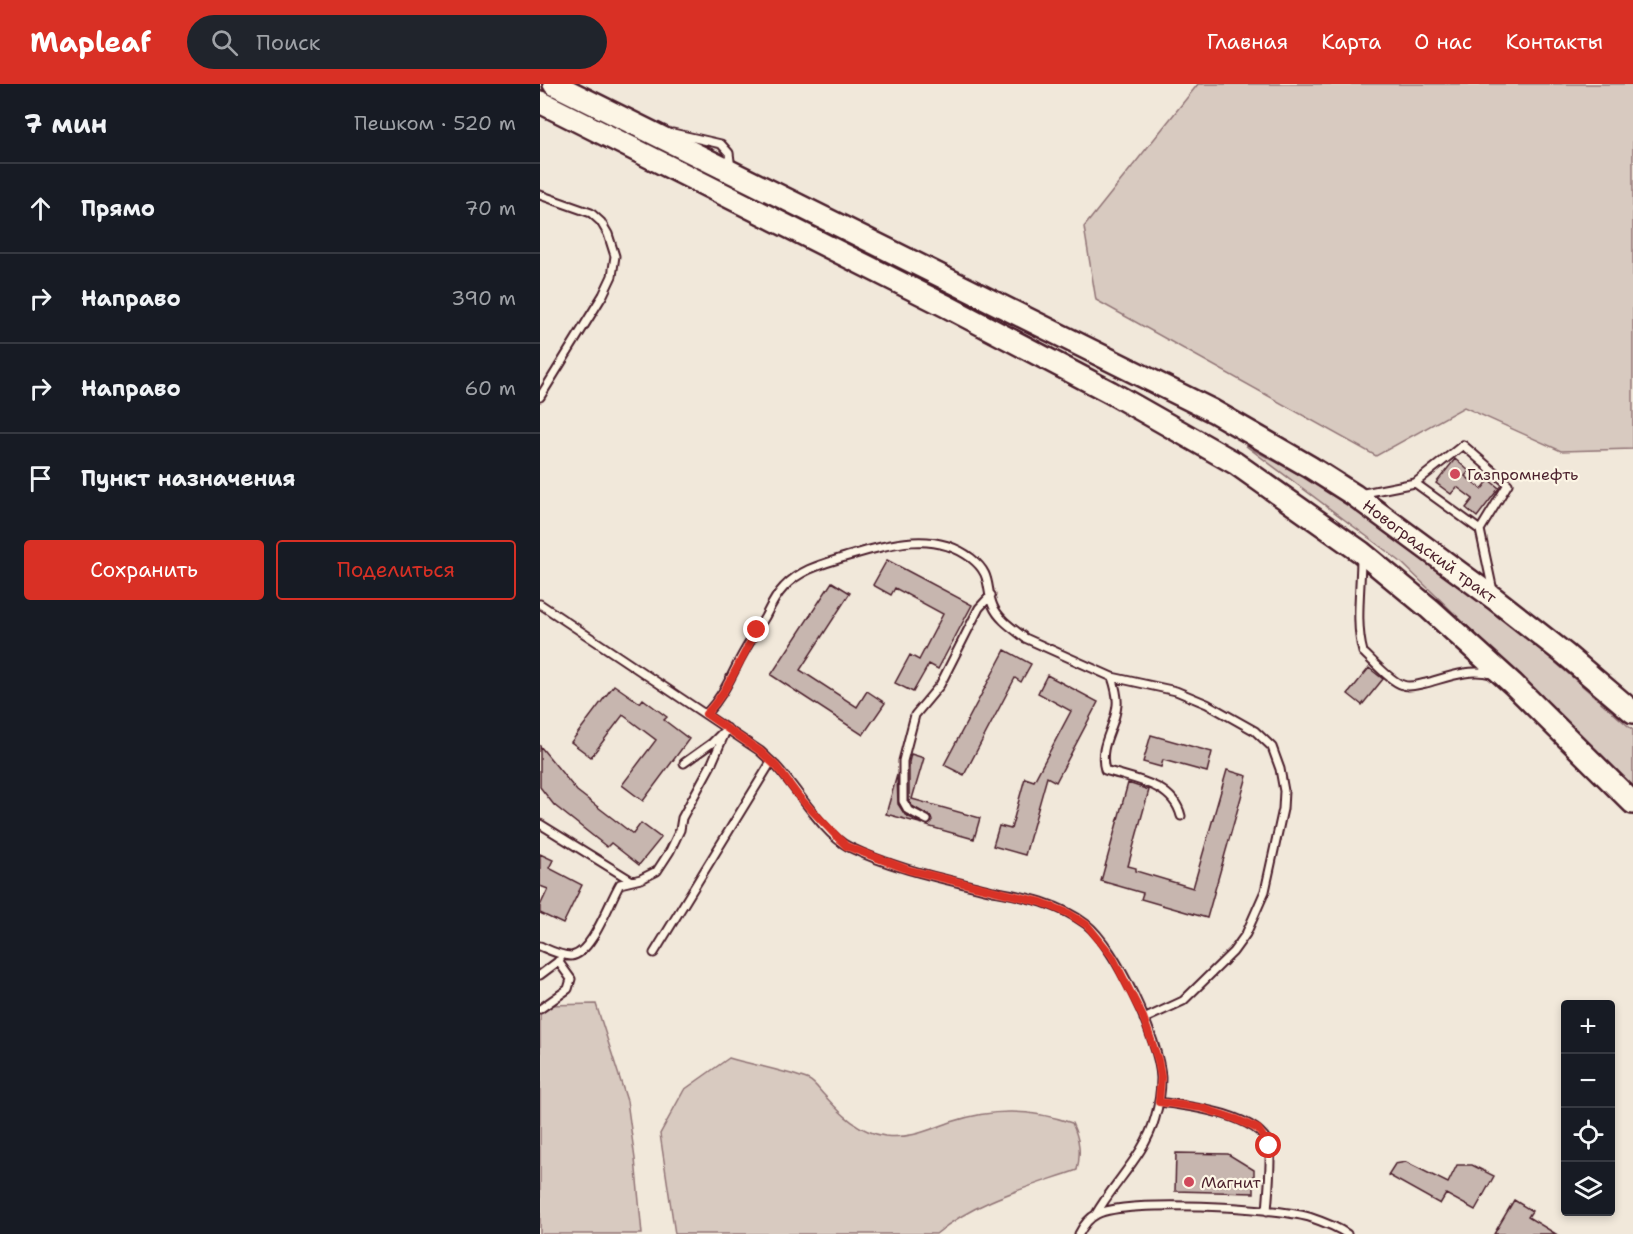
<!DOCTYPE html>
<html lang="ru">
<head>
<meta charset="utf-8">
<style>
  :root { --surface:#171b24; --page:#20242c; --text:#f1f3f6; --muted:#9ea1a6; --line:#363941; --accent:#d93025 }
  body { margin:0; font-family:"Shantell Sans",sans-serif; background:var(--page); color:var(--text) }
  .controls { position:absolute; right:18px; bottom:18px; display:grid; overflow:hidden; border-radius:6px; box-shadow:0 3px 9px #0003 }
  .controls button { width:54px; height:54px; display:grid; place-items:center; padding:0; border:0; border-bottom:2px solid var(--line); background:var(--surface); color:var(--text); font:30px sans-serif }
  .stop { position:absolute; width:18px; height:18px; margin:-14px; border:4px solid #d93025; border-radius:50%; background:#fff }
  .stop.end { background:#d93025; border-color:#fff; box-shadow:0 2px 6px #0008 }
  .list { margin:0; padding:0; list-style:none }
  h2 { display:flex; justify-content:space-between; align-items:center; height:78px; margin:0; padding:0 24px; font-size:26px }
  h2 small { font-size:20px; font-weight:400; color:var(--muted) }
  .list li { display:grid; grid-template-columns:39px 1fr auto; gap:18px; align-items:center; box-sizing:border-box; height:90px; padding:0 24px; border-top:2px solid var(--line) }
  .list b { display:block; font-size:22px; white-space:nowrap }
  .list em { font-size:20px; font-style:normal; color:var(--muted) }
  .actions { display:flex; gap:12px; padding:18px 24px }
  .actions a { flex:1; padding:14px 0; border:2px solid var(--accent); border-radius:6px; text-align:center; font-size:21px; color:var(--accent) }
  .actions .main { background:var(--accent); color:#fff }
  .icon { flex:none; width:33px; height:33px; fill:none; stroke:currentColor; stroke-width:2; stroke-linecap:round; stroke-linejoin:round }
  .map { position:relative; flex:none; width:1093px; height:1150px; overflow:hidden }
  header { display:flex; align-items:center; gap:36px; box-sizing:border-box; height:84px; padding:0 30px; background:var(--accent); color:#fff }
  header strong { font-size:28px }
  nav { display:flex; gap:33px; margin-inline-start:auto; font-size:21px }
  .search { width:420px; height:54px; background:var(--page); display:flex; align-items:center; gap:15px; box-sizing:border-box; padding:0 21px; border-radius:33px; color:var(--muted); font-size:22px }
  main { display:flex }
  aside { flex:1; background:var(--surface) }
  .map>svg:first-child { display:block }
</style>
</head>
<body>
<header>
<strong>Mapleaf</strong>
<div class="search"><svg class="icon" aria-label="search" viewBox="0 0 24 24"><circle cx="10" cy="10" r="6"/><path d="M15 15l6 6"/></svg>Поиск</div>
<nav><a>Главная</a><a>Карта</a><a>О нас</a><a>Контакты</a></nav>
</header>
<main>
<aside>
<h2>7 мин<small>Пешком · 520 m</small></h2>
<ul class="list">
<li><svg class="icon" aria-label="ahead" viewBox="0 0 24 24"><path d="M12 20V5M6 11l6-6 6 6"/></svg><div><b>Прямо</b></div><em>70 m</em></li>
<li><svg class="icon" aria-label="right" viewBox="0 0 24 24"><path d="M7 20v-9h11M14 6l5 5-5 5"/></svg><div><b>Направо</b></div><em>390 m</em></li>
<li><svg class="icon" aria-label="right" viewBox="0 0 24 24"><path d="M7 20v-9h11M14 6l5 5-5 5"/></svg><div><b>Направо</b></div><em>60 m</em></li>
<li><svg class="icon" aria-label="arrive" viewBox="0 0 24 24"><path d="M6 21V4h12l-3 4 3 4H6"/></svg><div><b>Пункт назначения</b></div></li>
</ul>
<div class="actions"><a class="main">Сохранить</a><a>Поделиться</a></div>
</aside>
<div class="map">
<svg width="1093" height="1150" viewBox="0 0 1093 1150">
  <rect width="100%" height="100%" fill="#f1e8da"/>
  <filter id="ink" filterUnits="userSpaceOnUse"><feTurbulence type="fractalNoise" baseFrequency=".0167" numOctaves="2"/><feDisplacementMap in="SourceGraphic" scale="12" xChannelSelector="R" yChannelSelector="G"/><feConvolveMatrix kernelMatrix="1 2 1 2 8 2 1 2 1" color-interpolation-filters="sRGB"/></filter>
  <g filter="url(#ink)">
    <path fill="#d8cac0" stroke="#917476" stroke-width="1.5" d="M658 0H1093V365L1021 367 924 323 836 372 556 216 544 143Z
      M706 362C761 391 817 421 866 457 943 514 1015 578 1087 641L1093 646V702L861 478Z
      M56 920 87 1017 95 1075 102 1150H0V928L7 921Z
      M189 974C213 981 247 987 269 996 275 999 280 1007 285 1012 302 1031 319 1048 345 1052 370 1055 388 1046 411 1038 453 1024 491 1025 532 1039 540 1056 541 1069 537 1086 489 1103 435 1117 396 1150H135L120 1050 144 1006Z"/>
    <path fill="#c7b6af" stroke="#4a1f2b" stroke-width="1.5" d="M915 375 929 387 925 392 942 405 949 396 959 404 937 433 926 424 933 415 917 403 911 410 896 399Z
      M347 476 432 521 398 585 389 580 373 608 355 599 370 571 379 576 403 530 355 504 351 511 333 501Z
      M292 498 310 509 260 586 317 623 327 607 345 619 323 651 231 591Z
      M465 566 491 580 481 598 475 594 424 691 404 681Z
      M829 584 843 595 822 621 808 610Z
      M507 591 558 618 516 698 507 693 485 771 453 762 459 742 471 745 485 694 494 697 531 627 498 609Z
      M74 601 100 619 103 615 127 633 124 636 149 655 103 717 82 701 116 656 83 631 51 673 31 658Z
      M611 651 672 668 667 688 623 676 621 683 603 678Z
      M0 662 37 707 93 750 101 739 121 754 99 781 71 759 67 763 14 721 0 703Z
      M371 670 384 674 372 715 440 734 434 755 387 742 392 738 391 733 372 722 369 716V678Z
      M687 686 707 692 667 834 601 815 603 809 561 797 588 699 609 706 588 782 596 784V787L653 804Z
      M357 691 358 720 365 731 383 740 346 730Z
      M0 770 13 776 9 784 42 801 23 840 0 829V822L8 805 0 802Z
      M636 1069 688 1070 714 1086V1109L635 1107Z
      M866 1078 908 1099 917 1081H932L954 1092 935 1126 906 1110 900 1120 848 1091 855 1080Z
      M974 1116 992 1127 988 1133 1016 1150H954Z"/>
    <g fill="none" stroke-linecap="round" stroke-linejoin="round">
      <defs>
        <path id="service" d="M133 49 181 60 189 69 190 77 188 82
          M0 111 51 129 61 138 68 150 75 172 72 192 63 211 0 313
          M875 399 923 361 968 400 940 446
          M819 410 875 399 940 446 953 507
          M821 473C821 503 815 540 823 568 833 577 851 598 863 601 870 604 879 600 886 599 908 593 930 584 951 590
          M0 520 220 667C225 672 231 677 236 682 257 704 283 750 309 763 354 785 405 795 453 807 469 810 486 813 502 818 517 823 533 830 546 840 575 862 620 957 621 994 621 1007 619 1021 615 1034 605 1071 574 1098 556 1130
          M572 593 636 607 667 620 715 647 732 663 740 685 744 707 743 725 725 807 706 850 693 868 643 917 604 935
          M166 630C182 613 189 597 199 577 207 562 216 548 225 533 230 523 236 511 244 503 261 485 283 480 305 473 346 461 393 445 431 474 453 491 445 503 453 522 459 536 474 545 485 554L572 593C575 602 578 612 577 621 575 645 558 661 565 686 592 695 633 699 641 732
          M144 679 172 659 183 648
          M387 736 368 726 363 717V677L375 631 400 601 439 524 451 511
          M0 740 92 797
          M0 862C9 866 21 872 31 872 52 870 69 818 80 800L101 795 117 787 130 767 140 746 142 734 172 679 187 644
          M114 869 231 678
          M0 891 20 876
          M0 925 28 905 31 895 18 877
          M619 1018C648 1022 718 1030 729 1061 732 1070 728 1114 727 1127
          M539 1150C543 1142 549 1134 557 1130 587 1115 735 1123 769 1133 781 1137 797 1143 807 1150"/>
        <g id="primary">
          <path id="s1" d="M14 0 673 327 770 383 814 411 955 515 1025 570 1093 628"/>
          <path d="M0 18 406 222 570 308 695 379 821 468 890 525 973 600 1093 719"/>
        </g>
      </defs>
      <use href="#service" stroke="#4a1f2b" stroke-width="11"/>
      <use href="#primary" stroke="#4a1f2b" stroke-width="26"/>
      <use href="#service" stroke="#fcf5e5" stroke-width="7"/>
      <use href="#primary" stroke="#fcf5e5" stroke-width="21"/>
    </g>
  </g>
  <g fill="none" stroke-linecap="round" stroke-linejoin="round" filter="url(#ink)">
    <path stroke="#d93025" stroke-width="8" d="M217 546C200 575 189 606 166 630L220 667 237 683 259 713 306 762 369 786 501 818 528 829 547 841 572 872 603 933 618 976 621 993 619 1018 662 1024 696 1035 718 1045 729 1062"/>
  </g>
  <g fill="#d1495b" stroke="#fcf5e5" stroke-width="2">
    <circle cx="915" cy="390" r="6"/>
    <circle cx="649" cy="1098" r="6"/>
  </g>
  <g text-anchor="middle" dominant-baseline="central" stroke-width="4.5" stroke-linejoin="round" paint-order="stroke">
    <g font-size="16" fill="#4a1f2b" stroke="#fcf5e5" text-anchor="start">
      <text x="927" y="390">Газпромнефть</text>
      <text x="661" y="1098">Магнит</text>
    </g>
    <g font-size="16" fill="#4a1f2b" stroke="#fcf5e5">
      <text stroke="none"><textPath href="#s1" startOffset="994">Новоградский тракт</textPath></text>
    </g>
  </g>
</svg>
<div class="controls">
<button>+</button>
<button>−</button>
<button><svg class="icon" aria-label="locate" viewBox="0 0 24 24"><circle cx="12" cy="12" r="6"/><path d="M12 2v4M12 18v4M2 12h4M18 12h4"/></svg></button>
<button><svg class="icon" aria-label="layers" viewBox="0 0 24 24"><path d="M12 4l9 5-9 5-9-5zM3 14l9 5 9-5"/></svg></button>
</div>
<div class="stop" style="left:729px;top:1062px"></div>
<div class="stop end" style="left:217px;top:546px"></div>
</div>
</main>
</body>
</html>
